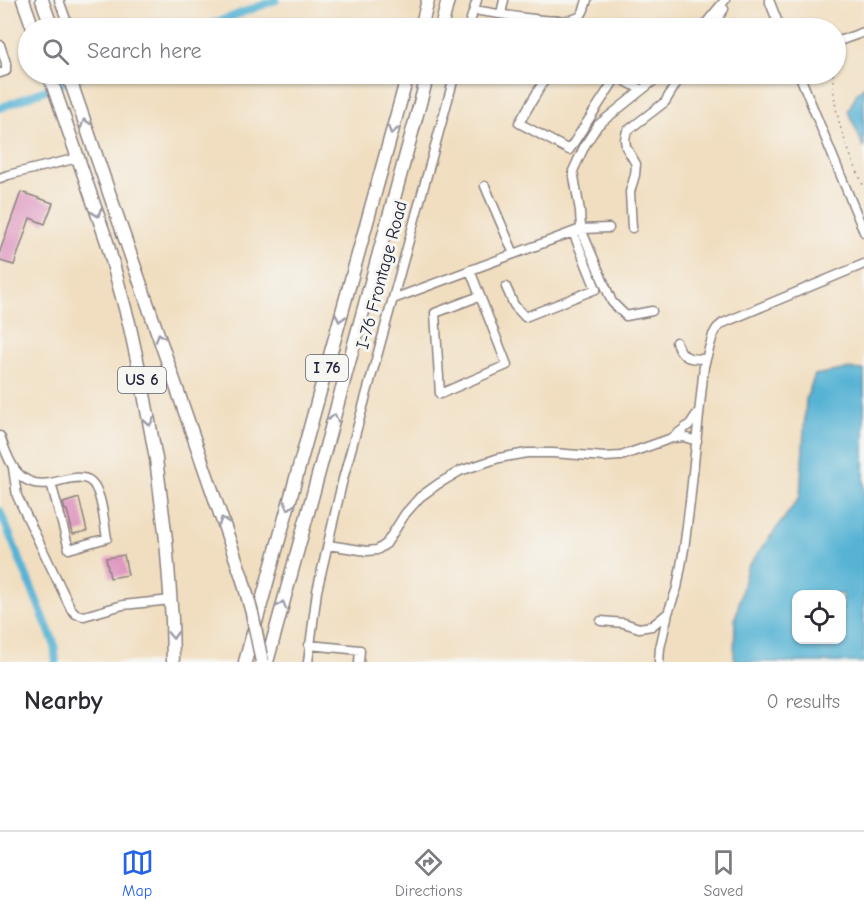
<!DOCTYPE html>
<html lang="en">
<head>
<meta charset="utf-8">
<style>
  :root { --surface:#fff; --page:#f2f2f3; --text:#2b2b33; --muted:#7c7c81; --line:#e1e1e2; --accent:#2563eb }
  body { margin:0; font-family:"Comic Neue",sans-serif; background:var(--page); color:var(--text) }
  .controls { position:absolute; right:18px; bottom:18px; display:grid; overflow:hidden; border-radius:12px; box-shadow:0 2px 4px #0004 }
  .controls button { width:54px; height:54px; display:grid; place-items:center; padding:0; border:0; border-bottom:2px solid var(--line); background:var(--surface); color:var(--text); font:30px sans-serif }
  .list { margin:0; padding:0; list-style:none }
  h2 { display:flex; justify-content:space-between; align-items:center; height:78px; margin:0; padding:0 24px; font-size:26px }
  h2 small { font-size:20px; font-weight:400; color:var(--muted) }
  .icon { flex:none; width:33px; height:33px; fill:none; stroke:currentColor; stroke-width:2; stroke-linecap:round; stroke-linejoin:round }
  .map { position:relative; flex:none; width:864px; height:662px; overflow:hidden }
  .search { position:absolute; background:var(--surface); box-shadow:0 2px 4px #0004; left:18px; right:18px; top:18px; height:66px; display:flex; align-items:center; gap:15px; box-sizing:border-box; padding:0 21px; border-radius:33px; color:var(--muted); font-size:22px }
  .sheet { height:168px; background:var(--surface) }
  nav { display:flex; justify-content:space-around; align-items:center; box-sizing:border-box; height:84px; border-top:2px solid var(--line); background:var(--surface); font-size:16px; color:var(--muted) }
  nav a { display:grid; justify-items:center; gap:3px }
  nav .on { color:var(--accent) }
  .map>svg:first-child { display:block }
</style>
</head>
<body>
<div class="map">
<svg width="864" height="662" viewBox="0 0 864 662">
  <rect width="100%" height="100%" fill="#f6f6f2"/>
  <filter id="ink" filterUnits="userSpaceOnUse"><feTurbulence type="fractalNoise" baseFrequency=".0167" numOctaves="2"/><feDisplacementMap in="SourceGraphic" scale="12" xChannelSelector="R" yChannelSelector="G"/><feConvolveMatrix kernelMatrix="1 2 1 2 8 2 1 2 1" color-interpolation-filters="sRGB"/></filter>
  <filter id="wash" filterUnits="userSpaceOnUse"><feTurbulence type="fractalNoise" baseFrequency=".008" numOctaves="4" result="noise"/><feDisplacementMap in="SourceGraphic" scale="24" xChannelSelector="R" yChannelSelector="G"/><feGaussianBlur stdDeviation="1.35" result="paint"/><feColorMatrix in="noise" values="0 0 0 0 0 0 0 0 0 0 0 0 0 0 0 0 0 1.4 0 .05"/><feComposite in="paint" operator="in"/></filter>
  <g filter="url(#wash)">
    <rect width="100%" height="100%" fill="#f1dec0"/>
    <path fill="#56b3d4" stroke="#3c6a88" stroke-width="1.5" fill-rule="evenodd" d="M864 87V148L848 111 857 93Z
      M847 369 864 370V662H734L735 620 747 568 800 497 806 399 815 375ZM796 594H842V640H796Z"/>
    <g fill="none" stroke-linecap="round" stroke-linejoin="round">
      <path stroke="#56b3d4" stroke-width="8" d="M202 28 276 0
        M0 108 86 74
        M0 511 54 643 56 662"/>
    </g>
    <g id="blocks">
      <path fill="#de95bf" d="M21 192 53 203 45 224 30 218 14 265 0 261V251Z
        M79 498 87 531 73 534 67 510H65L63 503Z
        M124 555 128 575 110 578 106 558Z"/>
    </g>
  </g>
  <g filter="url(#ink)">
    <use href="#blocks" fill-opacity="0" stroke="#8a807e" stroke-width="1.5"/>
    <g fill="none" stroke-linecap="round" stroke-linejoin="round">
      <defs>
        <path id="minor" d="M59 0 69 28
          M769 0 780 28
          M474 10C496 13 561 27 579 17 584 14 585 5 587 0
          M501 14 504 0
          M468 28 477 0
          M615 28 626 25 633 28
          M702 28 725 0
          M711 28 724 9
          M836 42 864 32
          M0 45 6 63V71L0 73
          M548 74 519 123 569 150 617 76
          M612 74 642 90
          M799 74 864 232
          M0 178 8 175 78 158
          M485 186 514 254
          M609 228 581 229 612 302 626 316 652 311
          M632 228 630 192 635 175 636 164 626 147 625 139 627 131 665 102 682 74
          M470 270 480 296 435 313 440 394 507 365 480 296
          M506 287 514 305 525 317 596 289 573 232
          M393 299 581 229 580 211 573 171 585 145 598 125 662 74
          M676 342C683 360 690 359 706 359
          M0 436C9 462 18 489 51 483 61 481 79 474 89 480 102 487 104 524 107 538L69 549 51 483
          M673 438 684 437 697 441
          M13 468 17 496 71 609 76 614 84 616 123 605 171 600
          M328 545 367 551 377 550 386 544 405 514 420 497 438 484 460 471 499 458 527 453H553L605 457 621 456 672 438 690 424 699 411
          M601 621 624 623 639 628 652 626 668 613 677 588 684 549 690 502 704 366 713 335 717 328 723 323 864 264
          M309 645 360 650 359 662
          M308 662 317 591 343 479 455 74
          M659 662 660 648 668 613"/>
        <path id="highway" d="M23 0 33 28
          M42 0 52 28
          M421 28 428 0
          M441 28 448 0
          M49 74 107 242 129 323 141 378 156 459 166 540 172 619 173 662
          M68 74 242 577
          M245 662 408 74
          M267 662 428 74"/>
      </defs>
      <use href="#minor" stroke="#8a807e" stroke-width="11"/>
      <use href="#highway" stroke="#8a807e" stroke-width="15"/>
      <path stroke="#8a807e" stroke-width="1.5" stroke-dasharray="1.5 4.5" stroke-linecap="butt" d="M833 74C833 118 847 148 864 187"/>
      <use href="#minor" stroke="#fff" stroke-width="8"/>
      <use href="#highway" stroke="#fff" stroke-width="12"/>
      <defs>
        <path id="highway-bridge" d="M242 577 252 613 262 662"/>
      </defs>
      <use href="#highway-bridge" stroke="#8a807e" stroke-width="15" stroke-linecap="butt"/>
      <use href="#highway-bridge" stroke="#fff" stroke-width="12"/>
    </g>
    <defs><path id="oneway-chevron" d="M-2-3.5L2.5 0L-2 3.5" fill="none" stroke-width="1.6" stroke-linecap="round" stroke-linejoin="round" transform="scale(1.5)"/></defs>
    <g stroke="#9c9ca7">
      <use href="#oneway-chevron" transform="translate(85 123) rotate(-109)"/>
      <use href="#oneway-chevron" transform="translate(392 130) rotate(106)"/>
      <use href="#oneway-chevron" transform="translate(97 213) rotate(71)"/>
      <use href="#oneway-chevron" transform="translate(340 318) rotate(105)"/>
      <use href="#oneway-chevron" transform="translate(160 337) rotate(-109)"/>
      <use href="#oneway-chevron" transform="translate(334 418) rotate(-75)"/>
      <use href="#oneway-chevron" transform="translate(149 422) rotate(80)"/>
      <use href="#oneway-chevron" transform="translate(289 506) rotate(106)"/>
      <use href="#oneway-chevron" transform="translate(223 521) rotate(-109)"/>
      <use href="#oneway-chevron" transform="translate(282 605) rotate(-74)"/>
      <use href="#oneway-chevron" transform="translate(173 635) rotate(88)"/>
    </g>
  </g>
  <g text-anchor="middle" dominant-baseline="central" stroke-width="6" stroke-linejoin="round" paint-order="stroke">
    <g fill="#f6f6f2" stroke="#626272" stroke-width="1.5">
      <rect x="306" y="355" width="42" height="26" rx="4.5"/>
      <rect x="118" y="367" width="48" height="26" rx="4.5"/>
    </g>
    <g font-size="16" font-weight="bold" fill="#22223b">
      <text x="327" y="368">I 76</text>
      <text x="142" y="380">US 6</text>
    </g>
    <g font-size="18" fill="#22223b" stroke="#f6f6f2">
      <text transform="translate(382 275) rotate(-75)">I-76 Frontage Road</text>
    </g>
  </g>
</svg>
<div class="controls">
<button><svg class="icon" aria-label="locate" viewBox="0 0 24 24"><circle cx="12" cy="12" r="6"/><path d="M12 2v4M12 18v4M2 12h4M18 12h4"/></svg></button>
</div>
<div class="search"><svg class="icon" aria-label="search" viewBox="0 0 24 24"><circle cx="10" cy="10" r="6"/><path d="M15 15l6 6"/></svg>Search here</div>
</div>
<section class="sheet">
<h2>Nearby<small>0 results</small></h2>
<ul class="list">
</ul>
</section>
<nav>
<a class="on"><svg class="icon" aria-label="map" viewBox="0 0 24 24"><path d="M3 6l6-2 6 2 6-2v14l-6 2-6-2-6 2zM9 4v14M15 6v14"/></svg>Map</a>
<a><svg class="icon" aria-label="directions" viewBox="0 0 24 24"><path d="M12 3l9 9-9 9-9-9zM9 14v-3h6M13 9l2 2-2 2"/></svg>Directions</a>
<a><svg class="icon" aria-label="saved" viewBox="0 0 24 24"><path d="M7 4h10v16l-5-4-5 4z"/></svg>Saved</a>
</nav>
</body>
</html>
